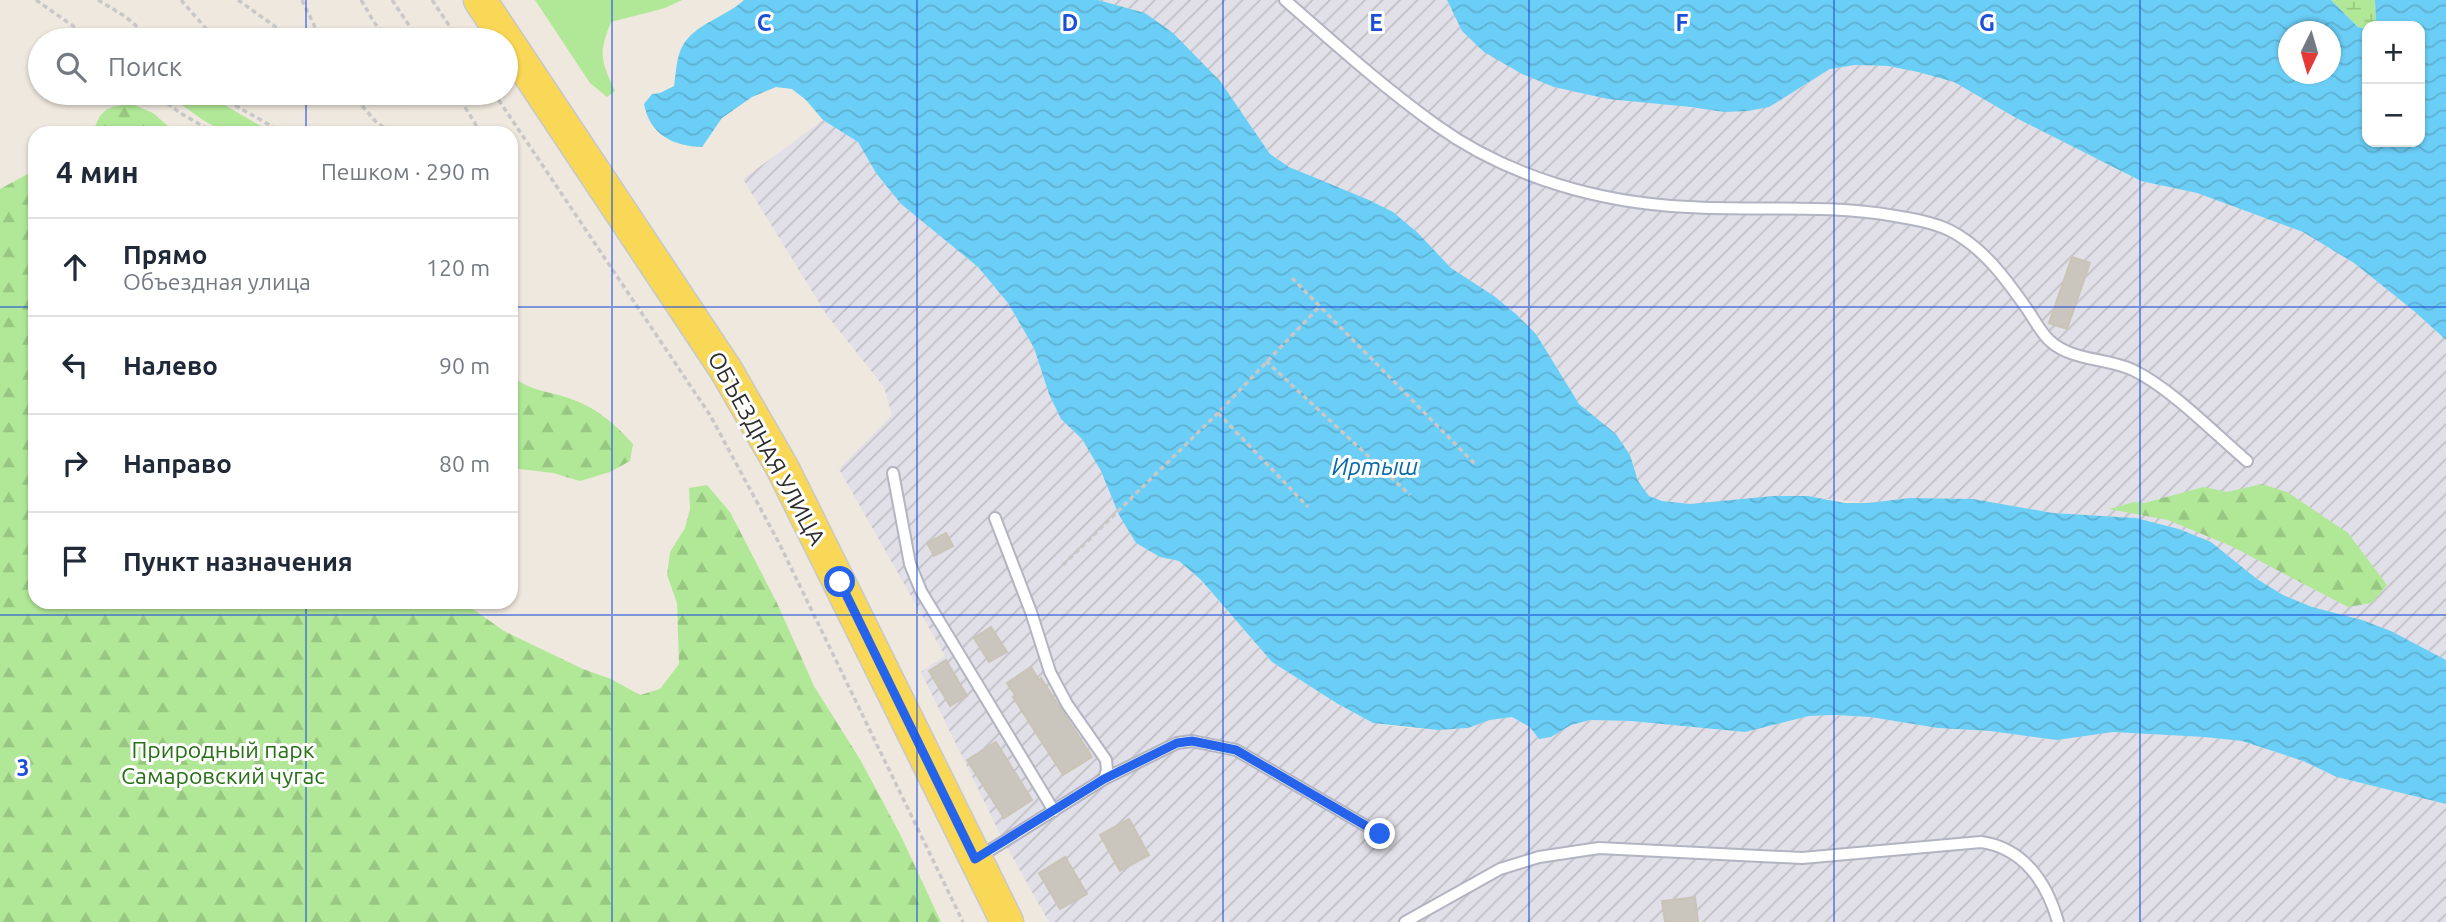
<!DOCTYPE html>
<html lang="ru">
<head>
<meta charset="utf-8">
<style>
  :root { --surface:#fff; --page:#f2f2f3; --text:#1f2937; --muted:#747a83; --line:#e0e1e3 }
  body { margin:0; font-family:Ubuntu,sans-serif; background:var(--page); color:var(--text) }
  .controls { position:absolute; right:21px; top:21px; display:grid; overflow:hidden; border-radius:14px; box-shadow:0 2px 5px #0004 }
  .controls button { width:63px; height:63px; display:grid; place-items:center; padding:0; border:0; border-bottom:2px solid var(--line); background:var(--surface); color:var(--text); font:35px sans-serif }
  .compass { position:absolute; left:2278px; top:21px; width:63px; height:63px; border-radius:50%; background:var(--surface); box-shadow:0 2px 5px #0004; rotate:185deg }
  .stop { position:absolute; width:21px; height:21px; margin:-16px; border:5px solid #2563eb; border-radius:50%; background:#fff }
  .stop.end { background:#2563eb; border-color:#fff; box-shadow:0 2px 7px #0008 }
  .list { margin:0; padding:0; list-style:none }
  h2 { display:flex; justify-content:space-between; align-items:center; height:91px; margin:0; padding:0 28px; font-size:30px }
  h2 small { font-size:23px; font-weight:400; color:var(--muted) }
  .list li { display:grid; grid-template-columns:46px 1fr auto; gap:21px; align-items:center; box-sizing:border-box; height:98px; padding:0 28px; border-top:2px solid var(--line) }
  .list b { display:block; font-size:26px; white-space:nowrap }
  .list p { margin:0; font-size:23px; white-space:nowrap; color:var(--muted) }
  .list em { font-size:23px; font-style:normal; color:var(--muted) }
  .icon { flex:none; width:38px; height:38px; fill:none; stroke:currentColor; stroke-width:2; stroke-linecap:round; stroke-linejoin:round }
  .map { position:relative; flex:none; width:2446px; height:922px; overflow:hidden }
  .search { position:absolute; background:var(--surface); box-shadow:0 2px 5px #0004; left:28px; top:28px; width:490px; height:77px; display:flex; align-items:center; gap:18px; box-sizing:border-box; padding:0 24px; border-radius:38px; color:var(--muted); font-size:26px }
  .panel { position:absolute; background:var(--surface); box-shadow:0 2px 5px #0004; left:28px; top:126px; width:490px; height:483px; border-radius:21px }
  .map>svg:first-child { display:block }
</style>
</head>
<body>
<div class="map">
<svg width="2446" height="922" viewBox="0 0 2446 922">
  <defs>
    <pattern id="industrial-furrows" width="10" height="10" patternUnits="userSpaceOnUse" patternTransform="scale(1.75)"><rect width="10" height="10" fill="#e1dfe7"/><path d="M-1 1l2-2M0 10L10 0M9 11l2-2" fill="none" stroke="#c1c0c6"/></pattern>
    <pattern id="forest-firs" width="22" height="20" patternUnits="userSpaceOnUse" patternTransform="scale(1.75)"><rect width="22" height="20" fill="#b1e897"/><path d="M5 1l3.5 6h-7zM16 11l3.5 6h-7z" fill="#98c782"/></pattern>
    <pattern id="wetland-marsh" width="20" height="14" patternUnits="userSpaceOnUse" patternTransform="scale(1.75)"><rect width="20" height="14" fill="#b1e897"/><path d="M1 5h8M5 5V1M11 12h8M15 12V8" fill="none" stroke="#98c782"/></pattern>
    <pattern id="water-waves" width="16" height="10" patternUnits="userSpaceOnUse" patternTransform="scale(1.75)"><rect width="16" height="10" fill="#6bcef6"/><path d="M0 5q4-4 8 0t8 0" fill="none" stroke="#5db1d3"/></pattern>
  </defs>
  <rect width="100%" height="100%" fill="#efe8de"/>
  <path fill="url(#industrial-furrows)" d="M1098 0H1447L1451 10 1663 104 1724 112 1794 92 1830 69 1855 65 1888 66 1918 72 1954 82 2018 119 2141 181 2197 193 2303 232 2354 263 2414 311 2446 340V660L2391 631 2362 620 2312 607 2283 595 2257 579 2211 542 2179 529 2136 518 2053 513 1973 499 1910 498 1868 503 1828 499 1690 504 1662 501 1649 496 1638 481 1630 455 1616 435 1579 404 1536 334 1517 315 1494 296 1451 268 1418 233 1393 212 1289 167 1270 154 1220 81 1145 13Z
    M823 120 858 142 876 173 901 204 978 267 1008 303 1034 348 1049 394 1061 419 1082 438 1101 471 1119 514 1136 543 1160 557 1179 561 1201 581 1272 662 1338 704 1373 723 1407 728 1438 730 1468 728 1490 720 1512 717 1551 737 1571 725 1590 720 1631 721 1745 732 1809 716 1835 715 1870 717 1938 728 1990 731 2056 740 2113 732 2204 737 2242 741 2303 761 2337 777 2446 804V922H1049L1004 842 921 672 945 656 839 469 892 415 884 387 826 314 743 179Z"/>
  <path fill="#b1e897" d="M535 0H682L665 8 611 22C598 54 601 61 615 91L607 97 590 83Z
    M165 93H204L273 133H226L203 120Z"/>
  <path fill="url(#forest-firs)" d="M132 104 153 113 176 133H93C101 108 106 107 132 104Z
    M35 170V602H463L504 631 583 669 611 679 640 695 660 689 679 664 677 603 667 575 670 552 685 528 690 509 689 488 707 485 730 512 777 603 814 686 861 761 900 834 941 922H0V189Z
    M511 345 514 378C534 392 549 391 571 399 596 407 616 425 633 444L630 461 610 472 580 481 553 473 511 468Z
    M2262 484 2287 492 2348 533 2387 585 2372 603 2348 607 2231 546 2168 520 2109 509 2134 502 2144 503 2204 487 2227 492Z"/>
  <path fill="url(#wetland-marsh)" d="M2331 0H2375L2376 26H2367V29L2358 27Z"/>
  <path fill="url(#water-waves)" fill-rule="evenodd" d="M744 0H1098L1145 13 1173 33 1220 81 1270 154 1289 167 1369 200 1393 212 1418 233 1451 268 1494 296 1517 315 1536 334 1579 404 1616 434 1630 455 1638 481 1649 496 1662 501 1690 504 1774 496H1808L1845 503H1868L1910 498 1973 499 2053 513 2136 518 2179 529 2211 542 2257 579 2283 595 2312 607 2362 620 2391 631 2446 660V804L2337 777 2303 761 2242 741 2204 737 2113 732 2057 740 1990 731 1938 728 1870 717 1835 715 1809 716 1745 732 1631 721 1590 720 1571 725 1551 737 1539 739 1530 727 1512 717 1490 720 1468 728 1438 730 1373 723 1338 704 1272 662 1201 580 1179 561 1160 557 1136 543 1119 515 1101 471 1082 439 1061 419 1049 394 1034 348 1008 303 978 267 901 204 876 173 858 142 823 120 806 100 792 89 776 87 752 97 722 118 702 147C673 146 650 135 644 104L652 94 660 93 674 86C676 73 676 59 682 47 694 24 726 17 744 0Z
    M1447 0H2331L2358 27 2367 29V142H2420V26H2376L2375 0H2446V340L2414 311 2354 263 2303 232 2197 193 2141 181 2018 119 1954 82 1918 72 1888 66 1855 65 1830 69 1769 107 1748 111 1724 112 1690 107 1608 99 1554 87 1522 74 1484 52 1462 31ZM2288 32H2330V74H2288Z"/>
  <path fill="#cac5bd" stroke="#cac4b7" stroke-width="2" d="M2072 257 2090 263 2067 329 2049 323Z
    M946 533 953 546 934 556 927 543Z
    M991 627 1007 652 989 662 974 638Z
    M946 660 967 696 950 706 929 671Z
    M1031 667 1039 680 1041 678 1092 757 1063 775 1013 697 1015 695 1007 683Z
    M996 742 1032 800 1004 818 967 760Z
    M1129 819 1149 855 1120 871 1100 835Z
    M1065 857 1087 894 1060 909 1039 873Z
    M1695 897 1698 922H1665L1662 901Z"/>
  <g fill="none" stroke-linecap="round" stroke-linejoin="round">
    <defs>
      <path id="service" d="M1285 0C1334 43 1383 87 1436 125 1508 177 1600 203 1688 207 1757 211 1827 204 1895 216 1913 219 1932 222 1949 230 1983 247 2006 279 2027 309 2034 319 2041 333 2050 341 2072 361 2107 358 2133 370 2172 389 2214 433 2247 461
        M893 473 910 564 921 591 1054 811
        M995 518 1031 612 1050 672 1067 704 1106 760 1107 770 1104 779
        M979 857 1104 779 1177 743 1192 741 1236 750 1380 834
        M1405 922 1500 869 1539 857 1599 848 1802 858 1981 842C2024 848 2047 883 2058 922"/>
      <path id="primary" d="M480 0 726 370 783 469 1007 922"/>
    </defs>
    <use href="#service" stroke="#b2b4c1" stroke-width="14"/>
    <use href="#primary" stroke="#c8c8c8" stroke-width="35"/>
    <path stroke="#c8c8c8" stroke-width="3.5" stroke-dasharray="5 3.5" stroke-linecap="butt" d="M36 0 93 40
      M98 0 126 17 153 40
      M181 0 209 32 226 40
      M238 0 294 40
      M302 0 315 27 326 40
      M361 0C380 30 374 35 412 31
      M392 0 419 40
      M432 0 459 40
      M440 40 450 26
      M154 93 180 113 215 133
      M213 93 275 128 302 133
      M351 93 377 123 392 133
      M403 93 404 105
      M456 93 475 123 478 133
      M494 93 710 415 779 543 963 922
      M1292 278 1475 464
      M1266 361 1410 495
      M1218 413 1308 507
      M1063 565 1218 413 1319 307"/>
    <use href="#service" stroke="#fff" stroke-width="10"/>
    <use href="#primary" stroke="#f9d858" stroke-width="32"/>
  </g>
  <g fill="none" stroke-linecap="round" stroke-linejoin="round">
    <path stroke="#2563eb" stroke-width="9" d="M840 582 975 859 1104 779 1177 743 1192 741 1236 750 1380 834"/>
  </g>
  <path fill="none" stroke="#1d4ed8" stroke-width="2" stroke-opacity="0.55" d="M306 0V40M612 0V922M917 0V922M1223 0V922M1529 0V922M1834 0V922M2140 0V922M306 93V133M0 307H35M511 307H2446M306 602V922M0 615H2446"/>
  <g text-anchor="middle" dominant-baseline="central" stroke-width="6" stroke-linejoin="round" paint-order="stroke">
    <g font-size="23" fill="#2c2c2c" stroke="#fff">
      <text transform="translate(767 448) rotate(61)">ОБЪЕЗДНАЯ УЛИЦА</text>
    </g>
    <g font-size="23" fill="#267016" stroke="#fff">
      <text x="223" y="749">Природный парк<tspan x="223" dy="26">Самаровский чугас</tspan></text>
    </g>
    <g font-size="24" font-style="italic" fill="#056ca8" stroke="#fff">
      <text x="1375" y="466">Иртыш</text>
    </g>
  </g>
  <g font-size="23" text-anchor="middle" font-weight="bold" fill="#1d4ed8" stroke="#fff" stroke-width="6" stroke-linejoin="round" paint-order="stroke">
    <text x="764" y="31">C</text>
    <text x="1070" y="31">D</text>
    <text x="1376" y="31">E</text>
    <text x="1682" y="31">F</text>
    <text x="1987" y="31">G</text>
    <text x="23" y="776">3</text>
  </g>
</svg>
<div class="controls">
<button>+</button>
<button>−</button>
</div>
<svg class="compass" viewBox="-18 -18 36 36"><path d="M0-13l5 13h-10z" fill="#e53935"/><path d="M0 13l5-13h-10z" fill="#747a83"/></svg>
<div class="stop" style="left:840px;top:582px"></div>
<div class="stop end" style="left:1380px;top:834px"></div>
<div class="search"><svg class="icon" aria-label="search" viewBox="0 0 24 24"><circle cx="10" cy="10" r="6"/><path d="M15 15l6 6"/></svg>Поиск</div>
<section class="panel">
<h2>4 мин<small>Пешком · 290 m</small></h2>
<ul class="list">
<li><svg class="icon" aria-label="ahead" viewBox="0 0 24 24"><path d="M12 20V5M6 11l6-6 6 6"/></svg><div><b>Прямо</b><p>Объездная улица</p></div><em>120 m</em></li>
<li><svg class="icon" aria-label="left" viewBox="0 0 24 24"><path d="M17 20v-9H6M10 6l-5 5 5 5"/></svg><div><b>Налево</b></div><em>90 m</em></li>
<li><svg class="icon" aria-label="right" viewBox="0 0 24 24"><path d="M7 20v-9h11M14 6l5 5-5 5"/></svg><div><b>Направо</b></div><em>80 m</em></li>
<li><svg class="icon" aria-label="arrive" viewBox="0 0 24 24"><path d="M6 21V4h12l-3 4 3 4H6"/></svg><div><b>Пункт назначения</b></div></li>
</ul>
</section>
</div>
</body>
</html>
